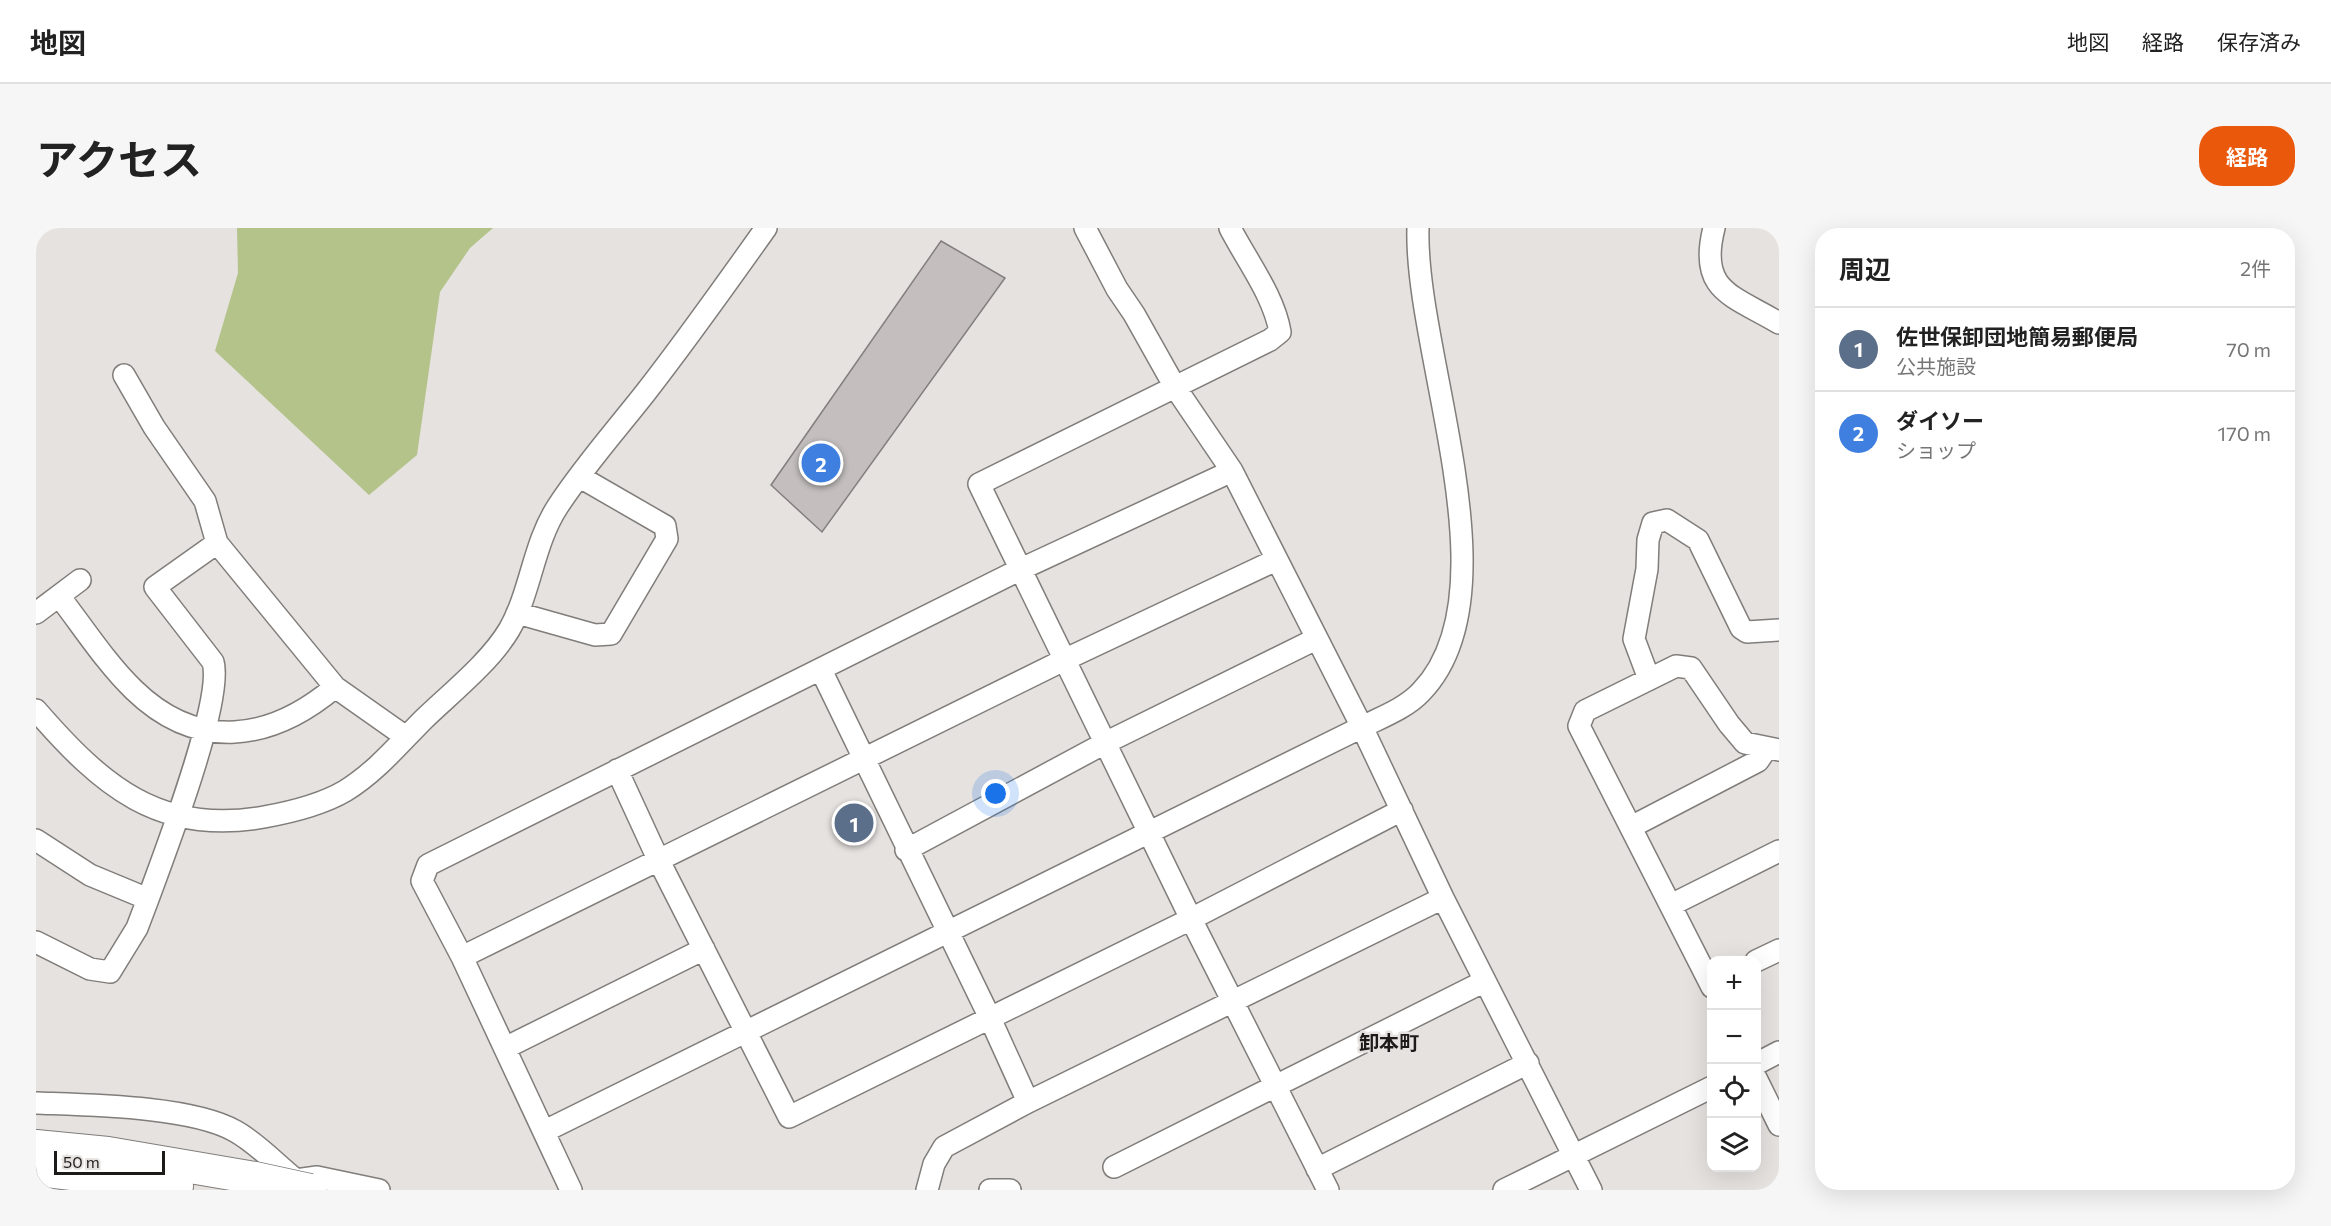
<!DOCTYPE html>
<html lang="ja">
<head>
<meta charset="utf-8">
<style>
  :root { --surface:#fff; --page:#f6f6f6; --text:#222; --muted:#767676; --line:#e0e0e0; --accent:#ea580c }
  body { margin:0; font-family:Commissioner,"Noto Sans JP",sans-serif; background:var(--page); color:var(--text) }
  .controls { position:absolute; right:18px; bottom:18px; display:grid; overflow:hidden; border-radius:12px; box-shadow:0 6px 24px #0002 }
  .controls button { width:54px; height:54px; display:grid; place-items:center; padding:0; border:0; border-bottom:2px solid var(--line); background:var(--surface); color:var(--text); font:30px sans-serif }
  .scale { position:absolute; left:18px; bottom:15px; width:111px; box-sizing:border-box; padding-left:6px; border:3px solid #1d1b1a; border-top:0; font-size:16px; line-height:21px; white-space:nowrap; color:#1d1b1a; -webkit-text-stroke:4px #e6e2df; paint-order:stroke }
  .you { position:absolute; left:960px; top:566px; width:21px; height:21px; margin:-15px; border:4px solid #fff; border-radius:50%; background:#1a73e8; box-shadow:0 0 0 9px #1a73e833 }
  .badge { display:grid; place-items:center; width:39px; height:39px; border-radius:50%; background:var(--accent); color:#fff; font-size:20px; font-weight:700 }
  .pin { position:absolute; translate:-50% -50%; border:3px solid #fff; box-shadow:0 2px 6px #0006 }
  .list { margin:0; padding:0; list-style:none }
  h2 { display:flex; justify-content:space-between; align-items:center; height:78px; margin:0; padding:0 24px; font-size:26px }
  h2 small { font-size:20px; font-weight:400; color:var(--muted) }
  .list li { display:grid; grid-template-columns:39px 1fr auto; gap:18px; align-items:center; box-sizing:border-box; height:84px; padding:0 24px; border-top:2px solid var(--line) }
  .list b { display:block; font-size:22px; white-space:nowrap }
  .list p { margin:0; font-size:20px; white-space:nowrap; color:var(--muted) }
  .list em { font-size:20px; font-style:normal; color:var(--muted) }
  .icon { flex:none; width:33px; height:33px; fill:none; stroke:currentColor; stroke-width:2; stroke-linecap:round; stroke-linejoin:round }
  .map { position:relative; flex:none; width:1743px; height:962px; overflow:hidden; border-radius:24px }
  header { display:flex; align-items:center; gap:36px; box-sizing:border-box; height:84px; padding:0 30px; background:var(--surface); border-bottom:2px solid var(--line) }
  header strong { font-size:28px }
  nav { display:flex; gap:33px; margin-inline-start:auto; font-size:21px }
  .intro { display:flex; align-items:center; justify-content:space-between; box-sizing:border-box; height:144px; padding:0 36px }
  h1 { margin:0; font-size:42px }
  .button { padding:15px 27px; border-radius:24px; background:var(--accent); color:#fff; font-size:21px; font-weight:700 }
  main { display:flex; gap:36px; padding:0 36px }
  aside { flex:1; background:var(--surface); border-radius:24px; box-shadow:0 6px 24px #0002 }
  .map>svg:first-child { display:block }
</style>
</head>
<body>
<header>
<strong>地図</strong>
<nav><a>地図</a><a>経路</a><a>保存済み</a></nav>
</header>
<div class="intro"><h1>アクセス</h1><a class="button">経路</a></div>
<main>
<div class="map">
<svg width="1743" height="962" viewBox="0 0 1743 962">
  <rect width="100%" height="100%" fill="#e6e2df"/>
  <path fill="#b4c38a" d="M201 0H457L434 20 404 64 381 227 333 267 179 123 202 45Z"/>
  <path fill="#c4bfbe" stroke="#847f7e" stroke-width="1.5" d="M905 13 969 50 786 304 735 257Z"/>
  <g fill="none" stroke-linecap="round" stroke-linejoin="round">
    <defs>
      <path id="minor" d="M1049 0 1081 61 1098 86 1139 159 1196 243 1326 499 1407 670 1555 962
        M1194 0C1211 33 1238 68 1244 104L1234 112 943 256 1155 691 1292 962
        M1678 0C1662 63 1696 67 1743 95
        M88 147 118 199 169 273 181 315
        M23 368C47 399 70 435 98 462 162 524 235 513 299 459
        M0 385 44 352
        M481 385 559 407 575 406 631 311 629 298 544 249
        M785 442 953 788 992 874
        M1613 451 1598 411 1611 341 1612 312 1617 295 1631 292 1662 312 1705 400 1711 404 1743 402
        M0 482C65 557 123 608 228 589 256 584 285 577 309 563 340 544 363 516 388 491 415 465 454 434 473 402 495 364 497 316 522 278 548 238 581 201 610 164 652 110 691 55 730 0
        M581 542 622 631 753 889 1155 691 1366 582
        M1595 599 1722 533 1731 520
        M0 612 54 647 112 671C128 627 188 472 177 434L119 359 181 315 299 459 370 509
        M870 622 1069 515 1280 411
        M1635 677 1743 623
        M0 714 54 741 74 744 101 700 112 671
        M426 729 1028 432 1240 332
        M1720 733 1743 722
        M1676 759 1543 498 1549 483 1640 438 1655 440 1693 496 1709 515 1743 522
        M469 820 668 721
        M1720 836 1743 824
        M1720 850 1743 897
        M0 875C52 877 155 878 199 903 221 915 241 937 260 952L281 949 343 962
        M509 903 1326 499C1346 489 1370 480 1385 464 1481 365 1378 125 1382 0
        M1078 939 1449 753
        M1281 941 1492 835
        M535 962 426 729 386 653 392 637 983 342 1196 243
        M891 962 898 936 908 919 992 874 1407 670
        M954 962H974
        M1468 962 1676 859"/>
      <path id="highway" d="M0 918 72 925 219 950
        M0 942 141 958"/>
    </defs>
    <use href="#minor" stroke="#807d7a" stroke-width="24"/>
    <use href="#highway" stroke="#807d7a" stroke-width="34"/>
    <use href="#minor" stroke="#fff" stroke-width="21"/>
    <use href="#highway" stroke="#fff" stroke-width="32"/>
    <defs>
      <path id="highway-bridge" d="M219 950 274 962"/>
    </defs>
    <use href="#highway-bridge" stroke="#807d7a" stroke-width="34" stroke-linecap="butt"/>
    <use href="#highway-bridge" stroke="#fff" stroke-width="32"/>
  </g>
  <g text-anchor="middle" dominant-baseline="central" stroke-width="5" stroke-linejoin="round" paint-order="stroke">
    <g font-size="20" font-weight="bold" fill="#1d1b1a" stroke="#e6e2df">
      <text x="1353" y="814">卸本町</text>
    </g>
  </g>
</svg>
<div class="controls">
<button>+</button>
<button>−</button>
<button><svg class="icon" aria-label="locate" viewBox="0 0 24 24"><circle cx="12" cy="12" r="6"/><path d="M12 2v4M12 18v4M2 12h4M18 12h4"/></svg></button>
<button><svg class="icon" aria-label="layers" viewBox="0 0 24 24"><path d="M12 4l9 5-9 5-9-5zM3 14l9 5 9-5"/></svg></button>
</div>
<div class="scale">50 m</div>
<div class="you"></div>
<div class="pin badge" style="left:818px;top:595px;background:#5c6f8a">1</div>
<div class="pin badge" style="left:785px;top:235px;background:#3f7fe0">2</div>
</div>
<aside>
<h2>周辺<small>2件</small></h2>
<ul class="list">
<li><span class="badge" style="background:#5c6f8a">1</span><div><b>佐世保卸団地簡易郵便局</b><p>公共施設</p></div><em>70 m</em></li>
<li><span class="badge" style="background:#3f7fe0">2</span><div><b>ダイソー</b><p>ショップ</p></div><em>170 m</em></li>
</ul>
</aside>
</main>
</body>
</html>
